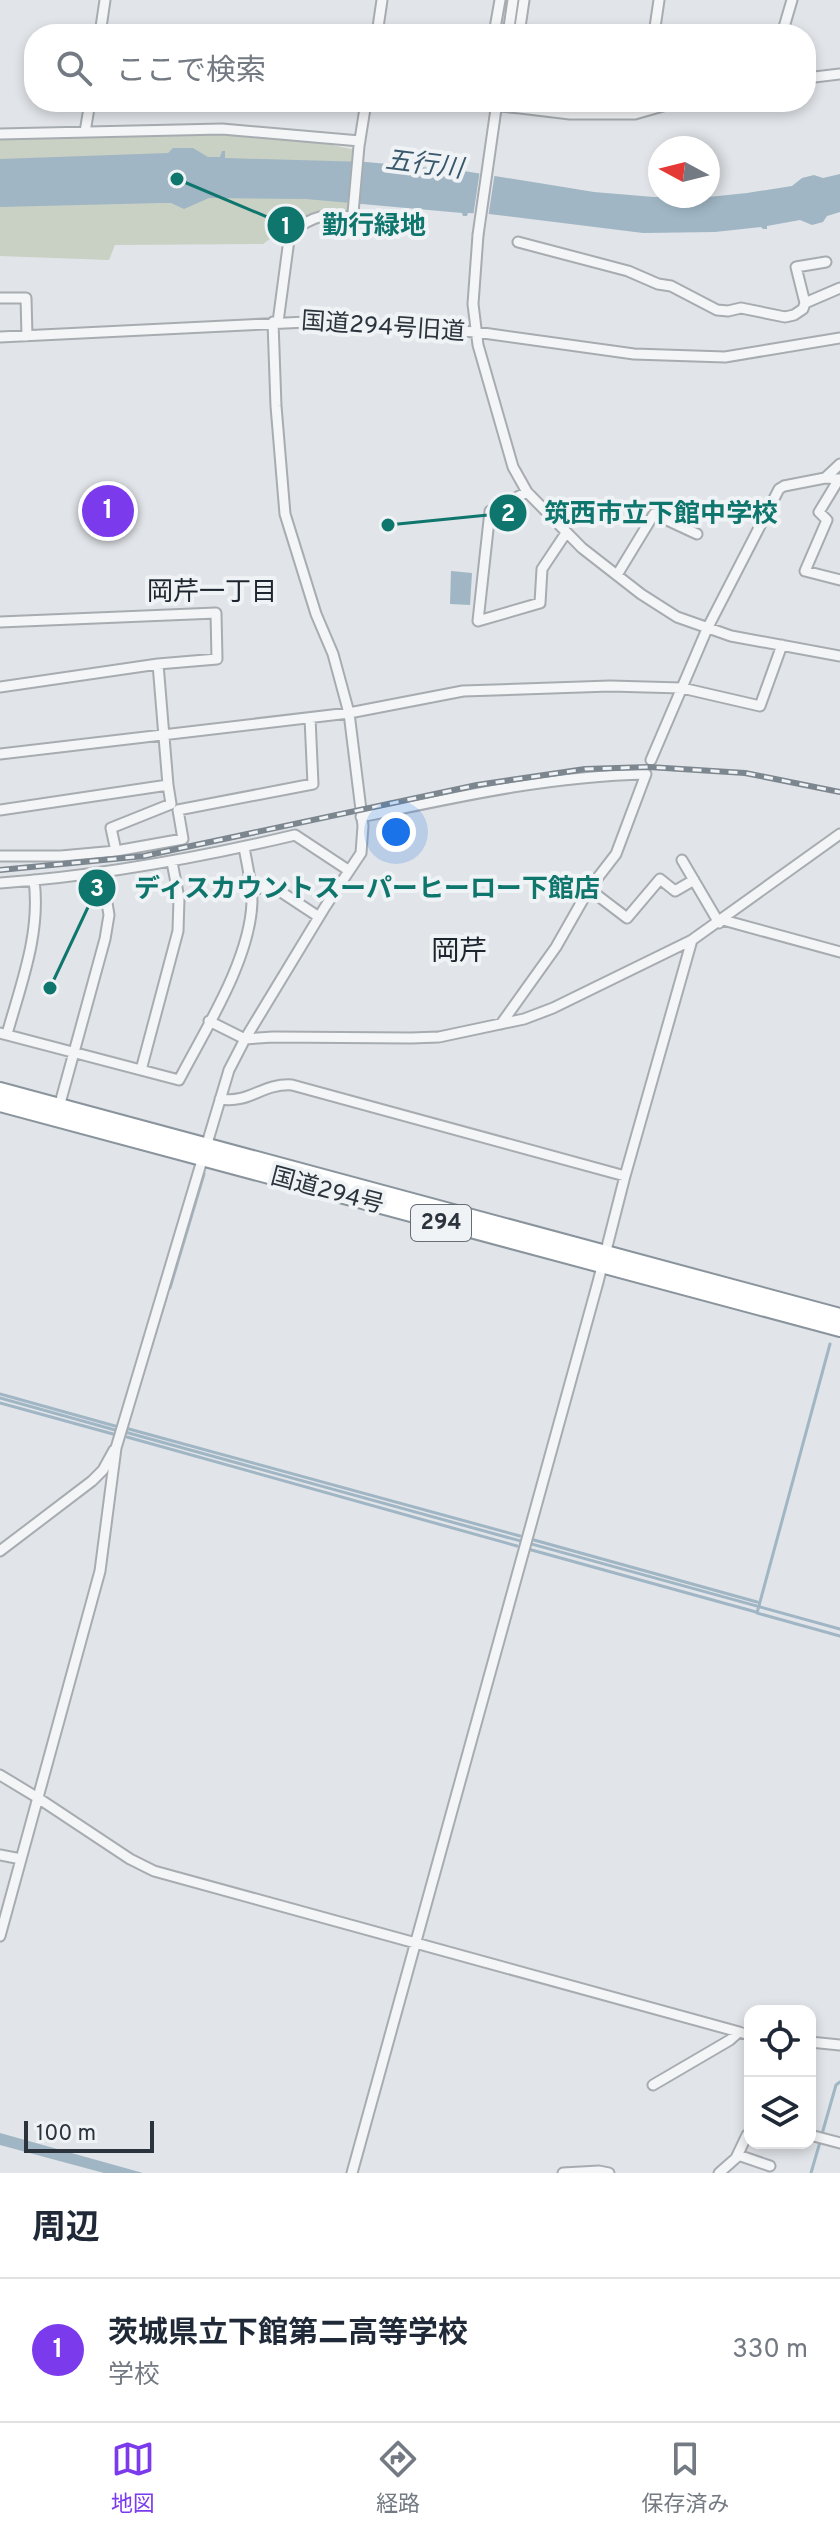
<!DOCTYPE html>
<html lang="ja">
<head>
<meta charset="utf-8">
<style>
  :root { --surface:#fff; --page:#f2f2f3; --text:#1f2937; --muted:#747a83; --line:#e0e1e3; --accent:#7c3aed }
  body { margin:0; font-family:Overpass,"Noto Sans JP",sans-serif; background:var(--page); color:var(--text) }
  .controls { position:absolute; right:24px; bottom:24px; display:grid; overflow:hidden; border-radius:16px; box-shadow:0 4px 12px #0003 }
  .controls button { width:72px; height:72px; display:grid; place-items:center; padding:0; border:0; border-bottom:2px solid var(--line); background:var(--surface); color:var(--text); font:40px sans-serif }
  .compass { position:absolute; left:648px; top:136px; width:72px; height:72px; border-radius:50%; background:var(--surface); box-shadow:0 4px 12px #0003; rotate:277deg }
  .scale { position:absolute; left:24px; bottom:20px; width:130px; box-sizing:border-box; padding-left:8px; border:4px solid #2b343d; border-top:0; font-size:22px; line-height:28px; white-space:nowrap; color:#2b343d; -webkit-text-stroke:6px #f0f3f5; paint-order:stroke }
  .you { position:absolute; left:396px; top:832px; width:28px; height:28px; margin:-20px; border:6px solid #fff; border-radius:50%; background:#1a73e8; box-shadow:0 0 0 12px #1a73e833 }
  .badge { display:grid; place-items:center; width:52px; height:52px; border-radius:50%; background:var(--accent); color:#fff; font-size:26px; font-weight:700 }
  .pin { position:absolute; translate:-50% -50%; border:4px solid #fff; box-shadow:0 2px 8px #0006 }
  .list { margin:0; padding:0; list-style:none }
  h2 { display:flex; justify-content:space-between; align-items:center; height:104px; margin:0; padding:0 32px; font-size:34px }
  h2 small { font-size:26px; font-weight:400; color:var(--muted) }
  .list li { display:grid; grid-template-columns:52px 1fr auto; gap:24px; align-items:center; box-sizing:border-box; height:144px; padding:0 32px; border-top:2px solid var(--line) }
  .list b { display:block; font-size:30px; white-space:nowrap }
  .list p { margin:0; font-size:26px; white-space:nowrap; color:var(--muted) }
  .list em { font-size:26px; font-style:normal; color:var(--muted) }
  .icon { flex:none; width:44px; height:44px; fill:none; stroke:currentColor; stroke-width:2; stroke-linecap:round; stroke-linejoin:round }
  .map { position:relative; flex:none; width:840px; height:2173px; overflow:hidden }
  .search { position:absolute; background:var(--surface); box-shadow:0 4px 12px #0003; left:24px; right:24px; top:24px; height:88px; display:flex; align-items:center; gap:20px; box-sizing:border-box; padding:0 28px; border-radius:32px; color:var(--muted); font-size:30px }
  .sheet { height:248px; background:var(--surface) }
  nav { display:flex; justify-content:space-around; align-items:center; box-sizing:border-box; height:112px; border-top:2px solid var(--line); background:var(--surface); font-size:22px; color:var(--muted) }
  nav a { display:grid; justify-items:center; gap:4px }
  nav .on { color:var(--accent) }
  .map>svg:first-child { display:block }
</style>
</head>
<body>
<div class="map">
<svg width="840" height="2173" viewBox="0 0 840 2173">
  <rect width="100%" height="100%" fill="#e1e4e8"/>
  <path fill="#c8d1c3" d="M205 134 304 139 356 150 350 209 347 212C311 208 320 213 292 228 282 233 272 237 263 244L115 245 109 260 0 256V139Z"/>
  <path fill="#a0b6c4" d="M173 148H193L208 157H220L222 151H225V158L366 162 464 171 594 192 654 197H708L747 193 792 186 802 178 814 175 823 178 840 174V212L827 216 823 222 812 225 800 220 767 226V229H763L761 227 715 232 643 233 489 214 468 213 467 216H463L462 213 306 199 209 198 184 209 171 203H161L0 207V159L168 153Z
    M451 571 472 573 470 605 450 604Z
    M0 2133 143 2173H104L0 2145Z"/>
  <path fill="#e1e4e8" d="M480 170 495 172 488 218 473 217Z"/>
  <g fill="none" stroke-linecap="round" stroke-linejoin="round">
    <path stroke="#a0b6c4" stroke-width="3" d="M170 1288 204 1174
      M830 1344 757 1613 840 1636
      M139 1386 166 1298
      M0 1394 115 1426
      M0 1398 115 1430
      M0 1403 113 1434
      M129 1429 520 1536
      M125 1432 840 1629
      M127 1437 517 1546
      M534 1540 757 1602
      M528 1549 756 1612
      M822 2134 836 2085 840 2082
      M811 2173 820 2142"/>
    <defs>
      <path id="minor" d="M100 34 105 0
        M377 34 382 0
        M494 34 500 0
        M508 34 513 0
        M519 34 524 0
        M654 34 659 0
        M782 34 792 0
        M806 78 840 74
        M455 102 520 108
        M517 102 520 108 570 114H635L677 102
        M85 132 90 102
        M0 134 222 129 360 141
        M478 235 473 304 478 345 513 467 527 492 582 548 641 594 677 617 731 636 840 656
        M518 242 628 271 658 284 671 286 717 310 728 311 741 308 785 317 794 315 803 309 805 303 796 267 826 262
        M0 298H26L27 336
        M805 303 840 288
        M278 322 290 232C315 216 324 212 355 218L353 213 359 146 366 102
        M0 337 307 322 476 332 634 354 725 357 840 338
        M825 478 840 464
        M839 479 819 512 827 520 805 571 840 580
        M527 492 490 511 478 621 540 603 542 569 566 533
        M617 575 654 514 697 534
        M0 622 216 613 217 659 158 664 168 785 0 810
        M0 687 158 664
        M0 754 349 713 463 691 610 686 682 688 760 706 782 645
        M651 760 707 629 779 489 784 486 825 478 840 479
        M361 817C456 797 549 776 646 774L616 854 589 889 556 947 501 1024
        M116 851 111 828 171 804 168 785
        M0 856H61L116 851 183 839 178 810 313 784 310 718
        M682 860 719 923
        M0 883C100 876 198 858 295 835L348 870
        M589 889 627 918 660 879 675 891 694 880
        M251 890 272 886 319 917
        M723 920 840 952
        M209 1021 245 1039 273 1037 411 1038 439 1037 524 1019 553 1008 692 940 840 834
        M0 1033 179 1080C206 1028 250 960 252 902 252 884 247 865 244 847
        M7 1034C21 984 41 933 34 880
        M141 1070 178 931 179 898 172 862
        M220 1099C250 1104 262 1083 292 1085L625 1176
        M59 1107 105 939 109 915 102 873
        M0 1551 92 1481 103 1470 114 1450
        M0 1775 38 1798 130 1859 154 1871 750 2035
        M0 1855 21 1859
        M0 1936 100 1571 116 1448 229 1070 245 1039 325 907 361 853 363 826 349 713 333 654 316 614 285 514 276 406 273 322
        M810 2042 840 2045
        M653 2085 730 2040 739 2032
        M810 2135 840 2143
        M738 2155 770 2166
        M352 2173 598 1282 625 1176 692 940
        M563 2173 599 2171 609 2173
        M719 2173 736 2158 747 2135H750"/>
      <path id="highway" d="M0 1090 840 1316
        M0 1104 840 1329"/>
    </defs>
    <use href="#minor" stroke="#a7acb1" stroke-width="13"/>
    <use href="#highway" stroke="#8a949d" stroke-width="18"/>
    <use href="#minor" stroke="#f3f5f7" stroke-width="9"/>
    <use href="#highway" stroke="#fff" stroke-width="14"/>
    <defs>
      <path id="rail" d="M0 870 144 856 477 785 585 769 649 767 745 773 840 792"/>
    </defs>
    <use href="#rail" stroke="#7c868f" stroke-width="6"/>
    <use href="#rail" stroke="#f0f3f5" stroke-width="3" stroke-dasharray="9" stroke-linecap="butt"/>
    <defs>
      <path id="minor-bridge" d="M478 235 497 102"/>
    </defs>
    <use href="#minor-bridge" stroke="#a7acb1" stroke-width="13" stroke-linecap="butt"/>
    <use href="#minor-bridge" stroke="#f3f5f7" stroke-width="9"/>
  </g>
  <g text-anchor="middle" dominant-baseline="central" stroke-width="8" stroke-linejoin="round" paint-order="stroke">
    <rect fill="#f0f3f5" stroke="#666d74" stroke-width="2" x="411" y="1205" width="60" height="36" rx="6"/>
    <g font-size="22" font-weight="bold" fill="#2b343d">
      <text x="441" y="1223">294</text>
    </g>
    <g font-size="24" fill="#2b343d" stroke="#f0f3f5">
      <text transform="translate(383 328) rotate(4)">国道294号旧道</text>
      <text transform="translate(327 1192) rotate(15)">国道294号</text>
    </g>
    <g font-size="26" font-style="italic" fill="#3a586c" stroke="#f0f3f5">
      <text transform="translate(424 166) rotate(7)">五行川</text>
    </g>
    <g font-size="26" fill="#1d252e" stroke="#f0f3f5">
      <text x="212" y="593">岡芹一丁目</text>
    </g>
    <g font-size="28" fill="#1d252e" stroke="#f0f3f5">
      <text x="459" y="953">岡芹</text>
    </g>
  </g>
  <path fill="none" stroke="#0f766e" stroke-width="3" d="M177 179L286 225M388 525L508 513M50 988L97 888"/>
  <g fill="#0f766e" stroke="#f0f3f5" stroke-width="3">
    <circle cx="177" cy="179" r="8"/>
    <circle cx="388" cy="525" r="8"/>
    <circle cx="50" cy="988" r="8"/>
    <circle cx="286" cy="225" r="20"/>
    <circle cx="508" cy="513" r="20"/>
    <circle cx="97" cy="888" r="20"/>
  </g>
  <g font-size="24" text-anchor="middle" font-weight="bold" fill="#fff">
    <text x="286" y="234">1</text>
    <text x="508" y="521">2</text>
    <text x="97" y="896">3</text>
  </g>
  <g font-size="26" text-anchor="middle" font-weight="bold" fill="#0f766e" stroke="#f0f3f5" stroke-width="8" stroke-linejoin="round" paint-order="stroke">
    <text x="374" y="234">勤行緑地</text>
    <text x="661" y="522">筑西市立下館中学校</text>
    <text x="367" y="897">ディスカウントスーパーヒーロー下館店</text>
  </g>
</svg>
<div class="controls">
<button><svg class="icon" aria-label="locate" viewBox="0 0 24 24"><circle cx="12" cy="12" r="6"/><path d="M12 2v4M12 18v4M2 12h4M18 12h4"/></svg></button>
<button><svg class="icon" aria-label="layers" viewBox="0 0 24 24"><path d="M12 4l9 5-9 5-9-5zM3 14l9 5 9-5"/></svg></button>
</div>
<svg class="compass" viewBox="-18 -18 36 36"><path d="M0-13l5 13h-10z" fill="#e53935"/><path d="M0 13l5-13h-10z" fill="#747a83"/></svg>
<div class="scale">100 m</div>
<div class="you"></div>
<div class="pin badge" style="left:108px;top:511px">1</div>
<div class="search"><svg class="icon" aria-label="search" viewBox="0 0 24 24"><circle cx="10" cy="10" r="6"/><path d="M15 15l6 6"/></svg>ここで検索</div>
</div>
<section class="sheet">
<h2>周辺<small></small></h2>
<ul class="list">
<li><span class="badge">1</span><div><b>茨城県立下館第二高等学校</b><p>学校</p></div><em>330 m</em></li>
</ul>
</section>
<nav>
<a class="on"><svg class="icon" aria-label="map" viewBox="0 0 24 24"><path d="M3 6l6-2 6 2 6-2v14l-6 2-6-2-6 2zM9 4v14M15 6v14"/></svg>地図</a>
<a><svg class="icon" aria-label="directions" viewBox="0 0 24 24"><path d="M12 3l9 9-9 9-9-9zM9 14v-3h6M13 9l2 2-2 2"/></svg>経路</a>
<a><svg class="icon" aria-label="saved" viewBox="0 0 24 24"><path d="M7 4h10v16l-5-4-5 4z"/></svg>保存済み</a>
</nav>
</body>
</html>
